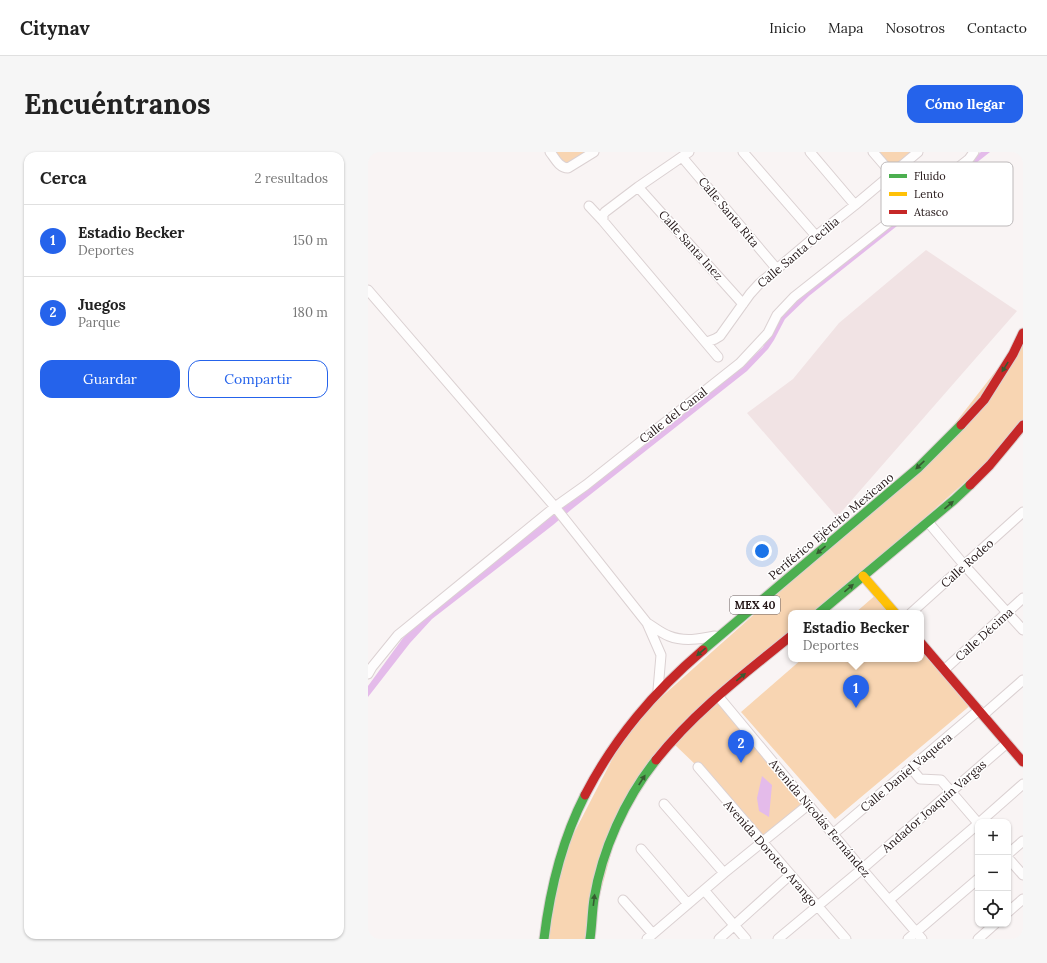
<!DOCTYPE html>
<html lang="es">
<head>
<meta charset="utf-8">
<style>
  :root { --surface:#fff; --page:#f6f6f6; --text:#222; --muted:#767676; --line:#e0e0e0; --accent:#2563eb }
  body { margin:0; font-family:Lora,serif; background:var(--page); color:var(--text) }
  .controls { position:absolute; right:12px; bottom:12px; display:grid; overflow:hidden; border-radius:8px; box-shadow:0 1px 3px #0004 }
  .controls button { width:36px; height:36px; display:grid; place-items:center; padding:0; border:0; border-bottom:1px solid var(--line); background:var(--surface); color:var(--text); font:20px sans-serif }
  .you { position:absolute; left:394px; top:399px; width:14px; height:14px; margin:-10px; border:3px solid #fff; border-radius:50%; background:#1a73e8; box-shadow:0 0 0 6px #1a73e833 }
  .badge { display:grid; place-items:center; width:26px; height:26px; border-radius:50%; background:var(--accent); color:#fff; font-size:13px; font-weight:700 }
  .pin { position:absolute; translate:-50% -33px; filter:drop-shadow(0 1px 2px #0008) }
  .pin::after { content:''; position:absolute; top:21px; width:14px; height:12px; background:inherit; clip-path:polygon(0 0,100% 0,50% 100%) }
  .popup { position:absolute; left:420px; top:458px; width:136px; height:52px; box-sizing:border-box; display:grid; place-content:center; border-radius:8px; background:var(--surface); filter:drop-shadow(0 1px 3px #0005); font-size:13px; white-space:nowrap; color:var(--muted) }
  .popup b { font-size:15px; color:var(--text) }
  .popup::after { content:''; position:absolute; left:50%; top:100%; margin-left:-8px; border:8px solid transparent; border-top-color:var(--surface) }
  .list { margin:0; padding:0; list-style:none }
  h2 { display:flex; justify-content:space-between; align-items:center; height:52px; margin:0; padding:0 16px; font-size:17px }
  h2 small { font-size:13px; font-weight:400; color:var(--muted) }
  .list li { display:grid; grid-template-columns:26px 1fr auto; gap:12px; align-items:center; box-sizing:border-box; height:72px; padding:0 16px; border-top:1px solid var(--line) }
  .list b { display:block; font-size:15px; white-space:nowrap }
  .list p { margin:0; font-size:13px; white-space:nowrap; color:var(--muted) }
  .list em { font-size:13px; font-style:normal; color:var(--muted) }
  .actions { display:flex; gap:8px; padding:12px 16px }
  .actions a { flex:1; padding:9px 0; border:1px solid var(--accent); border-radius:12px; text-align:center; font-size:14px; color:var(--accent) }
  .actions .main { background:var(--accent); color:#fff }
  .icon { flex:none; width:22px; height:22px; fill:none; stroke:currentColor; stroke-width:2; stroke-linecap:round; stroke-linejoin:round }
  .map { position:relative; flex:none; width:655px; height:787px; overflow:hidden; border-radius:12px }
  header { display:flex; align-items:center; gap:24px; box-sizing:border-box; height:56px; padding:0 20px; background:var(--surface); border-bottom:1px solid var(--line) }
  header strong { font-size:19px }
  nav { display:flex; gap:22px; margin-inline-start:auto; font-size:14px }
  .intro { display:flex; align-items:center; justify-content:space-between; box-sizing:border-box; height:96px; padding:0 24px }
  h1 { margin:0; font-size:28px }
  .button { padding:10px 18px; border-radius:12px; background:var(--accent); color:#fff; font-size:14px; font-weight:700 }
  main { display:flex; gap:24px; padding:0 24px }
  aside { flex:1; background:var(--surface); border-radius:12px; box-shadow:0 1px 3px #0004 }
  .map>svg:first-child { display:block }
</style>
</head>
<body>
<header>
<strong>Citynav</strong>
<nav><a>Inicio</a><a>Mapa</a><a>Nosotros</a><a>Contacto</a></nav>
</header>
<div class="intro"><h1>Encuéntranos</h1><a class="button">Cómo llegar</a></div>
<main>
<aside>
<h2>Cerca<small>2 resultados</small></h2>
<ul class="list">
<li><span class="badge">1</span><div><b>Estadio Becker</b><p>Deportes</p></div><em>150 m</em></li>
<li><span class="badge">2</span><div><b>Juegos</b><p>Parque</p></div><em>180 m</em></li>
</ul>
<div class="actions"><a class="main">Guardar</a><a>Compartir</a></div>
</aside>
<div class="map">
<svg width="655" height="787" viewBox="0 0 655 787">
  <rect width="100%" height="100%" fill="#f9f4f4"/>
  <path fill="#f1e3e4" d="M558 98 649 159 469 365 379 261 425 227 471 171Z"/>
  <path fill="#f8d5b2" d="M186 0H217L197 15Z
    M511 0H543L526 17Z
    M655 184V270L630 301 449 461H423V482L317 572 255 657 220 787H178L193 706 262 573 556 311Z
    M510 441 527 461H487Z
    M553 492 604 552 467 667 373 560 434 507H553Z
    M352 547 440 652 393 690 330 615 306 592Z"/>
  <path fill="#e4bbea" d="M613 0H622L441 144 417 167 406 188 400 197 379 219 204 357 185 373 64 467 42 491 0 545V534L35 486 58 463 180 366 267 301 375 214 395 195 413 162 475 108Z
    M394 624 404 633 401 665 391 659 389 646Z"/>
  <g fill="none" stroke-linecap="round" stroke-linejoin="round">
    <defs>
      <path id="street" d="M182 0C187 6 191 16 200 16L226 0
        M375 0 448 84
        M442 0 487 53
        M505 0 524 22
        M314 5 408 116
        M270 35 375 152
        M221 54 235 69 350 205
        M235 69V63L237 60 270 35 321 0
        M0 138 187 355 279 471 293 503 290 538
        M339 190 347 187 352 184 382 142 391 132 448 84 487 53 550 0
        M560 370 597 414 655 478
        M543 461 655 360
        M279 471C286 475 293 481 301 484 316 490 332 487 347 484
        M576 518 655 446
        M0 522 4 515 30 483 35 479 187 355 218 333 372 211 400 181 409 163 426 145 601 7 606 0
        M350 544 494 717 554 787
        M615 563 655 528
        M330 615 478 787
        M543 616 552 627 573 628 610 671
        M296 652 356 721
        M612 670 655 632
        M465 682 611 558
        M273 697 320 752
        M640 702 655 689
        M640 706 655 723
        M336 738 378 787
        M255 748 285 782
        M521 748 610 672
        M640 760 655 747
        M279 787 356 721 440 653
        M351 787 422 723
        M410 787 494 717 639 591
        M540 787 610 727
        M610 787 627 772"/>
      <path id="fast" d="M451 461 586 348 602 333
        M335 498 550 316 593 273
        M176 787C182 737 194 688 217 643
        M222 787C224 774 224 760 226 747 234 698 257 647 288 608"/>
      <path id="slow" d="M495 424 527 461"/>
      <path id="jam" d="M593 273 616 248 645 202 655 181
        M602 333 622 313 655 273
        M553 491 655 610
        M288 608C327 559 375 523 423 484
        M217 643C247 585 286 540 335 498"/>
    </defs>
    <use href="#street" stroke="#dbd1d2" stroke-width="11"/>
    <use href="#fast" stroke="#dbd1d2" stroke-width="11"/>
    <use href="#slow" stroke="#dbd1d2" stroke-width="11"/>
    <use href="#jam" stroke="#dbd1d2" stroke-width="11"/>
    <use href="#street" stroke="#fefdfd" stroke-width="9"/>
    <use href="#fast" stroke="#4caf50" stroke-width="9"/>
    <use href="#slow" stroke="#ffc107" stroke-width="9"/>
    <use href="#jam" stroke="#c62828" stroke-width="9"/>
  </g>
  <defs><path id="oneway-solid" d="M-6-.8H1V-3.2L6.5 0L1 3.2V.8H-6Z"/></defs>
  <g fill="#365b31">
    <use href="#oneway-solid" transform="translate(637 215) rotate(122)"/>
    <use href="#oneway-solid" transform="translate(552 313) rotate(137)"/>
    <use href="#oneway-solid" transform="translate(581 353) rotate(-40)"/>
    <use href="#oneway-solid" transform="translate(453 398) rotate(140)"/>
    <use href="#oneway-solid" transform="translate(481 436) rotate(-40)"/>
    <use href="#oneway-solid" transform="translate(333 500) rotate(139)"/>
    <use href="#oneway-solid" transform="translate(373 525) rotate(-39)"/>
    <use href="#oneway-solid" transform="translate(274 628) rotate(-57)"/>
    <use href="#oneway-solid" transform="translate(226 748) rotate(-83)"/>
  </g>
  <g text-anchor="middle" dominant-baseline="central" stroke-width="3" stroke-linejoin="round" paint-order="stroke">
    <rect fill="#fff" stroke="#665d5d" stroke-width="1" x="362" y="444" width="50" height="18" rx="3"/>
    <g font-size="11" font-weight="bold" fill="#241718">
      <text x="387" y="453">MEX 40</text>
    </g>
    <g font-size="12" fill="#241718" stroke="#fff">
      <text transform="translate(361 60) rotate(50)">Calle Santa Rita</text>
      <text transform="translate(323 93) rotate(48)">Calle Santa Inez</text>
      <text transform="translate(430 100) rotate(-40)">Calle Santa Cecilia</text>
      <text transform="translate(305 263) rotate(-38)">Calle del Canal</text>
      <text transform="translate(463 374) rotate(-40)">Periférico Ejército Mexicano</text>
      <text transform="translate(599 411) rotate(-42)">Calle Rodeo</text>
      <text transform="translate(616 482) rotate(-42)">Calle Décima</text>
      <text transform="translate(538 620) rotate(-40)">Calle Daniel Vaquera</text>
      <text transform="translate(566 654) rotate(-41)">Andador Joaquín Vargas</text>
      <text transform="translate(452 666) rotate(50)">Avenida Nicolás Fernández</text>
      <text transform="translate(403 701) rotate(49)">Avenida Doroteo Arango</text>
    </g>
  </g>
  <rect x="513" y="10" width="132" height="64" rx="6" fill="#fff" stroke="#bdb9ba" stroke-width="1"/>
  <rect x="521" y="22" width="18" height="4" fill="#4caf50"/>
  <rect x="521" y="40" width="18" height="4" fill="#ffc107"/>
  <rect x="521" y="58" width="18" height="4" fill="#c62828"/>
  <g font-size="11" fill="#241718">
    <text x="546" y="28">Fluido</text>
    <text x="546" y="46">Lento</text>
    <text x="546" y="64">Atasco</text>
  </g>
</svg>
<div class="controls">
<button>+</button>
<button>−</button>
<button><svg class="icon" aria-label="locate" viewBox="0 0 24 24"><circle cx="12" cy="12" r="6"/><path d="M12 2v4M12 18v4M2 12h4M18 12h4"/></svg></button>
</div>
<div class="you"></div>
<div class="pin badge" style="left:488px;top:556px">1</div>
<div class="popup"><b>Estadio Becker</b>Deportes</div>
<div class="pin badge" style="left:373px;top:611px">2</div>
</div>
</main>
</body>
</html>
